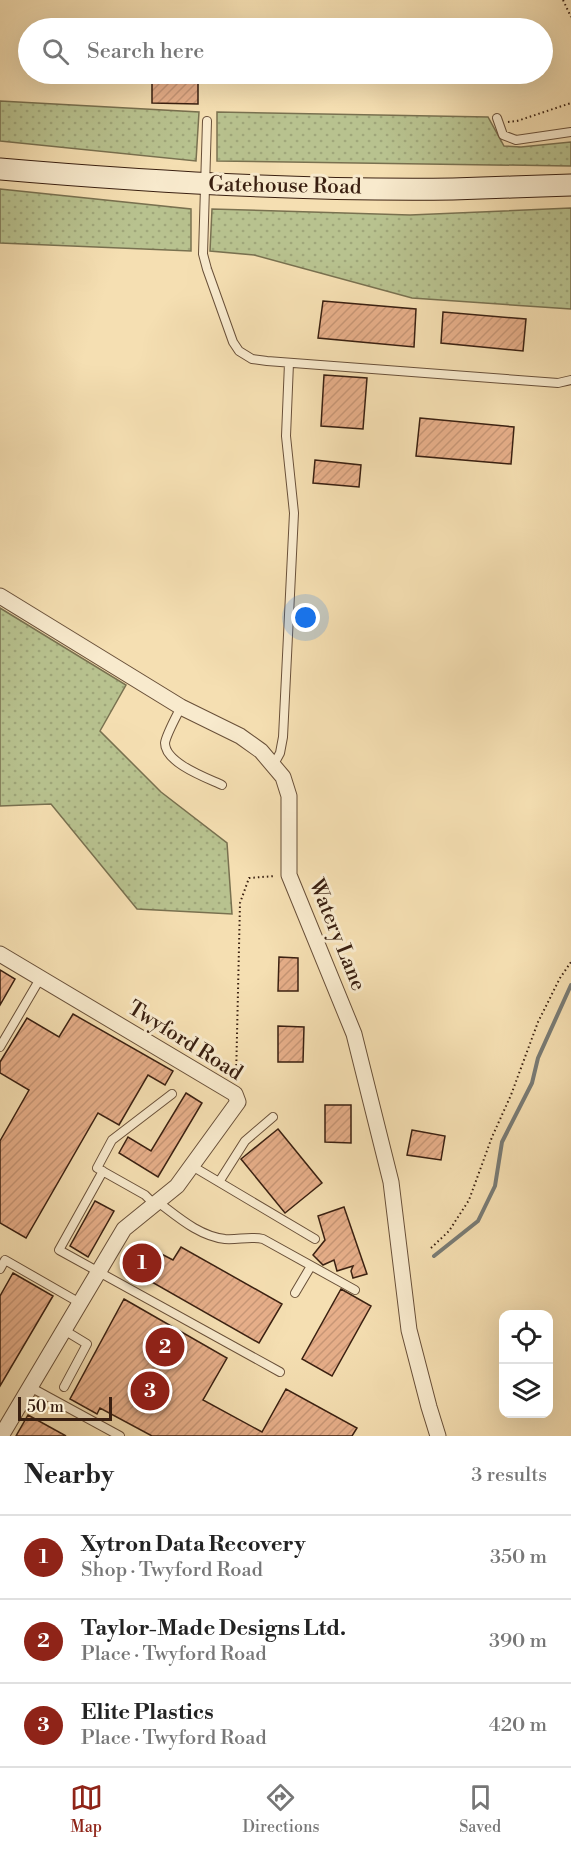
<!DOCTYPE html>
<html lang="en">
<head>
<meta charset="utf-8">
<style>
  :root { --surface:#fff; --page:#f2f2f2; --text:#222; --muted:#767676; --line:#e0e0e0; --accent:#8f2418 }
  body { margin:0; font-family:"Libre Bodoni",serif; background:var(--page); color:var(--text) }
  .controls { position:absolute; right:18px; bottom:18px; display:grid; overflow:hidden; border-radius:12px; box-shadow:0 6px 24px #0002 }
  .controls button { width:54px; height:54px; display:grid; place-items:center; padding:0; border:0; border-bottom:2px solid var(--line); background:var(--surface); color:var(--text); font:30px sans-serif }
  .scale { position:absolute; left:18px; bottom:15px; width:94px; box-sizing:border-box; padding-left:6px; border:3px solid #3a2011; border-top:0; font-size:16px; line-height:21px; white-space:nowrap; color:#3a2011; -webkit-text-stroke:4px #f8eacd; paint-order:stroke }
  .you { position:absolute; left:306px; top:618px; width:21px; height:21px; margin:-15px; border:4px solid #fff; border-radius:50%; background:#1a73e8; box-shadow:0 0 0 9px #1a73e833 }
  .badge { display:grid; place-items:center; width:39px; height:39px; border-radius:50%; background:var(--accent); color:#fff; font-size:20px; font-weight:700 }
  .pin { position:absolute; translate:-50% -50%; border:3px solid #fff; box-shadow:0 2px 6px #0006 }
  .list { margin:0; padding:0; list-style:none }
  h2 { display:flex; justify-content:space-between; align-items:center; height:78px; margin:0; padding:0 24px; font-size:26px }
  h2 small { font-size:20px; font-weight:400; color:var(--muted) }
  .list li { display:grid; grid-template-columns:39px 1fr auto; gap:18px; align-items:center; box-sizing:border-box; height:84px; padding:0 24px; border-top:2px solid var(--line) }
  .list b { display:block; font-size:22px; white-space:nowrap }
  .list p { margin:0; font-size:20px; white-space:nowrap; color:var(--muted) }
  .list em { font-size:20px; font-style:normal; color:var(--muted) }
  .icon { flex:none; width:33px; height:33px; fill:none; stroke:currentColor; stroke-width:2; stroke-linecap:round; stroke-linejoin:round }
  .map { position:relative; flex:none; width:571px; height:1436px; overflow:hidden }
  .search { position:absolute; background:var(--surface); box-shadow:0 6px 24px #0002; left:18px; right:18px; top:18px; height:66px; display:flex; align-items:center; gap:15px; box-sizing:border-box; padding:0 21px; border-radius:33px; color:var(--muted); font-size:22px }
  .sheet { height:330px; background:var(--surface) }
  nav { display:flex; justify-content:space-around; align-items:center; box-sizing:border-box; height:84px; border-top:2px solid var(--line); background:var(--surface); font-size:16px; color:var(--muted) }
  nav a { display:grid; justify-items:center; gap:3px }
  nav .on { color:var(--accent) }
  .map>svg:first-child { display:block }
</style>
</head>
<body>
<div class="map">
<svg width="571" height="1436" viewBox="0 0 571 1436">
  <defs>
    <pattern id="grass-dots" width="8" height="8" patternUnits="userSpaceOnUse" patternTransform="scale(1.5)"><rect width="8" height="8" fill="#b8c28f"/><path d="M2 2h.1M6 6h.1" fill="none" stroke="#9fa67a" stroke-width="1.8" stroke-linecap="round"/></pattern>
    <pattern id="building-hatch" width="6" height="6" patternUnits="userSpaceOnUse" patternTransform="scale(1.5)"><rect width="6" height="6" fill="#e7af8a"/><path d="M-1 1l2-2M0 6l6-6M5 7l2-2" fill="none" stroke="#c79676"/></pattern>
  </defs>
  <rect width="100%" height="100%" fill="#f5dfb2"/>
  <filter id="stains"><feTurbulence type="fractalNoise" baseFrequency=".00333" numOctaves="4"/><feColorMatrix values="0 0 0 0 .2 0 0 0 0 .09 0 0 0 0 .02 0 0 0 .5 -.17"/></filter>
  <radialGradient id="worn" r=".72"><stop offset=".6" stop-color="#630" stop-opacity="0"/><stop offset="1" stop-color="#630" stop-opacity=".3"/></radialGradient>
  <path fill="url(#grass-dots)" stroke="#797150" stroke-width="1.5" d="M0 101 199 112 196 161 0 141Z
    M217 112 488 117 504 146 521 147 571 142V166L217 161Z
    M0 189 191 209V251L0 243Z
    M571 208V309L412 298 254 255 210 251 212 209 410 215Z
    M0 608 126 685 100 731 161 792 227 843 232 914 137 909 51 804 0 806Z"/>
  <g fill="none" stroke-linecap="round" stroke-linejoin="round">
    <path stroke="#797c76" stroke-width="4" d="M434 1256 478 1221 495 1186 502 1142 532 1083 538 1058 571 985"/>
  </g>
  <path fill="url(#building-hatch)" stroke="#3a2011" stroke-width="1.5" d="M152 82H198V104L152 103Z
    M323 301 416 309 414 347 318 338Z
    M443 312 526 319 523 351 441 343Z
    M324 375 367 378 363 429 321 426Z
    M420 418 514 427 511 464 416 456Z
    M315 460 361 465 359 487 313 483Z
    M279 957 298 958V991H278Z
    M0 970 15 979 0 1005Z
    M73 1014 173 1071 165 1085 148 1075 119 1125 98 1113 26 1238 0 1223V1141L29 1090 0 1073V1062L27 1018 59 1037Z
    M278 1026 304 1027 303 1062H278Z
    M186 1093 202 1103 158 1177 119 1153 128 1137 151 1151Z
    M325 1105H351V1143L325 1142Z
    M278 1129 322 1183 285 1213 241 1159Z
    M412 1130 445 1136 441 1160 407 1155Z
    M95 1201 114 1211 88 1257 70 1246Z
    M344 1207 367 1274 353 1278 351 1271 353 1266 337 1271 334 1260 323 1265 313 1255 325 1240 318 1216Z
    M140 1243 173 1260 181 1247 282 1304 259 1343 145 1278 143 1282 125 1273Z
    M13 1273 53 1296 0 1386V1296Z
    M341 1289 371 1306 332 1376 302 1359Z
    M124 1299 227 1358 203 1400 262 1432 286 1389 357 1428 352 1436H152L100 1408 97 1414 70 1399Z
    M28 1415 66 1436H16Z"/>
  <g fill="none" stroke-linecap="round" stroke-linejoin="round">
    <defs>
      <path id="lane" d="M497 118 503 135 516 140 571 132
        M207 121 203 254 207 269 233 342 239 351 252 359 267 361 558 383 571 380
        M181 707C177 715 166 735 165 743 165 763 207 778 222 785
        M274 764 280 753 283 737 294 513 286 436 289 363
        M0 1047 41 977
        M192 1166 315 1239
        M103 1171 59 1250 280 1372
        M219 1182 245 1141 273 1117
        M158 1202C178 1217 199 1236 225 1239 238 1240 250 1236 263 1239L355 1290
        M155 1205 145 1195 97 1168 112 1140 172 1094
        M0 1269 5 1260 80 1303
        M295 1293 311 1266
        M64 1330 87 1344 64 1387
        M30 1387 120 1436"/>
      <path id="street" d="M0 596 181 707 240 736 261 751 283 777 289 796V875L354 1034 391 1182 409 1330 429 1407 438 1436
        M0 954 235 1094 238 1102 177 1186 124 1229 1 1436"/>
      <path id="secondary" d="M0 169C150 182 302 191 453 189 492 188 532 186 571 185"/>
    </defs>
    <use href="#lane" stroke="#695039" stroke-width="10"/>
    <use href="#street" stroke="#695039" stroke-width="17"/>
    <use href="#secondary" stroke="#3a2011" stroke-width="23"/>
    <path stroke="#3a2011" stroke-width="2" stroke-dasharray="1.5 3" stroke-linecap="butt" d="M563 0 571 17
      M508 122 517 121 571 103
      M236 1079 240 903 249 878 275 876
      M431 1248 449 1231 469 1200 492 1137 511 1095 538 1022 560 978 571 962"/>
    <use href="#lane" stroke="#f8eacd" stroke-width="8"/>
    <use href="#street" stroke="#f8eacd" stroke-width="15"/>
    <use href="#secondary" stroke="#f8eacd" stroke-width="21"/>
  </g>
  <g text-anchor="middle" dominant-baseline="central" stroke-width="6" stroke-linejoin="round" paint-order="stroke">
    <g font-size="21" fill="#3a2011" stroke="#f8eacd">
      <text transform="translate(285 186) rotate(1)">Gatehouse Road</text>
      <text transform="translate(337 935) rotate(68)">Watery Lane</text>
      <text transform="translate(185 1041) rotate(32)">Twyford Road</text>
    </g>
  </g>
  <rect width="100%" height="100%" filter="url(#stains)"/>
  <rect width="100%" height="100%" fill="url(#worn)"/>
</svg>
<div class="controls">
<button><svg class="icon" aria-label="locate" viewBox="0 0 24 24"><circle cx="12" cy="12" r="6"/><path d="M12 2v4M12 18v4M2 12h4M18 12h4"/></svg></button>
<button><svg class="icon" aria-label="layers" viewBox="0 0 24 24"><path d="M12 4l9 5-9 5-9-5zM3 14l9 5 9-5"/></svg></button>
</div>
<div class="scale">50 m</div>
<div class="you"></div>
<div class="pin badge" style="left:142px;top:1263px">1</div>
<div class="pin badge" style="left:165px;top:1347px">2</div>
<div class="pin badge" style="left:150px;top:1391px">3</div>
<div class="search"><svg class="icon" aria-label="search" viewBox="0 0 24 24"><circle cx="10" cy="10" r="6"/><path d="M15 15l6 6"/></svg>Search here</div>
</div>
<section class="sheet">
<h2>Nearby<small>3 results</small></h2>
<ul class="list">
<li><span class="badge">1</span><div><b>Xytron Data Recovery</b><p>Shop · Twyford Road</p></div><em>350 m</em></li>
<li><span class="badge">2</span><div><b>Taylor-Made Designs Ltd.</b><p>Place · Twyford Road</p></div><em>390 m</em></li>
<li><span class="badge">3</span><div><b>Elite Plastics</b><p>Place · Twyford Road</p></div><em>420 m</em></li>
</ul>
</section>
<nav>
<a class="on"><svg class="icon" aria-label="map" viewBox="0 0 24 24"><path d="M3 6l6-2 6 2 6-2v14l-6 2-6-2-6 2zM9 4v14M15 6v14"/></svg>Map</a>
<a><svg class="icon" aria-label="directions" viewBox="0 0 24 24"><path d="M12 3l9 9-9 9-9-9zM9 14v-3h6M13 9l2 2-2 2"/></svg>Directions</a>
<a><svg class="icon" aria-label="saved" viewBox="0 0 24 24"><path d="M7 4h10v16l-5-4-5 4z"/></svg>Saved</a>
</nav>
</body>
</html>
